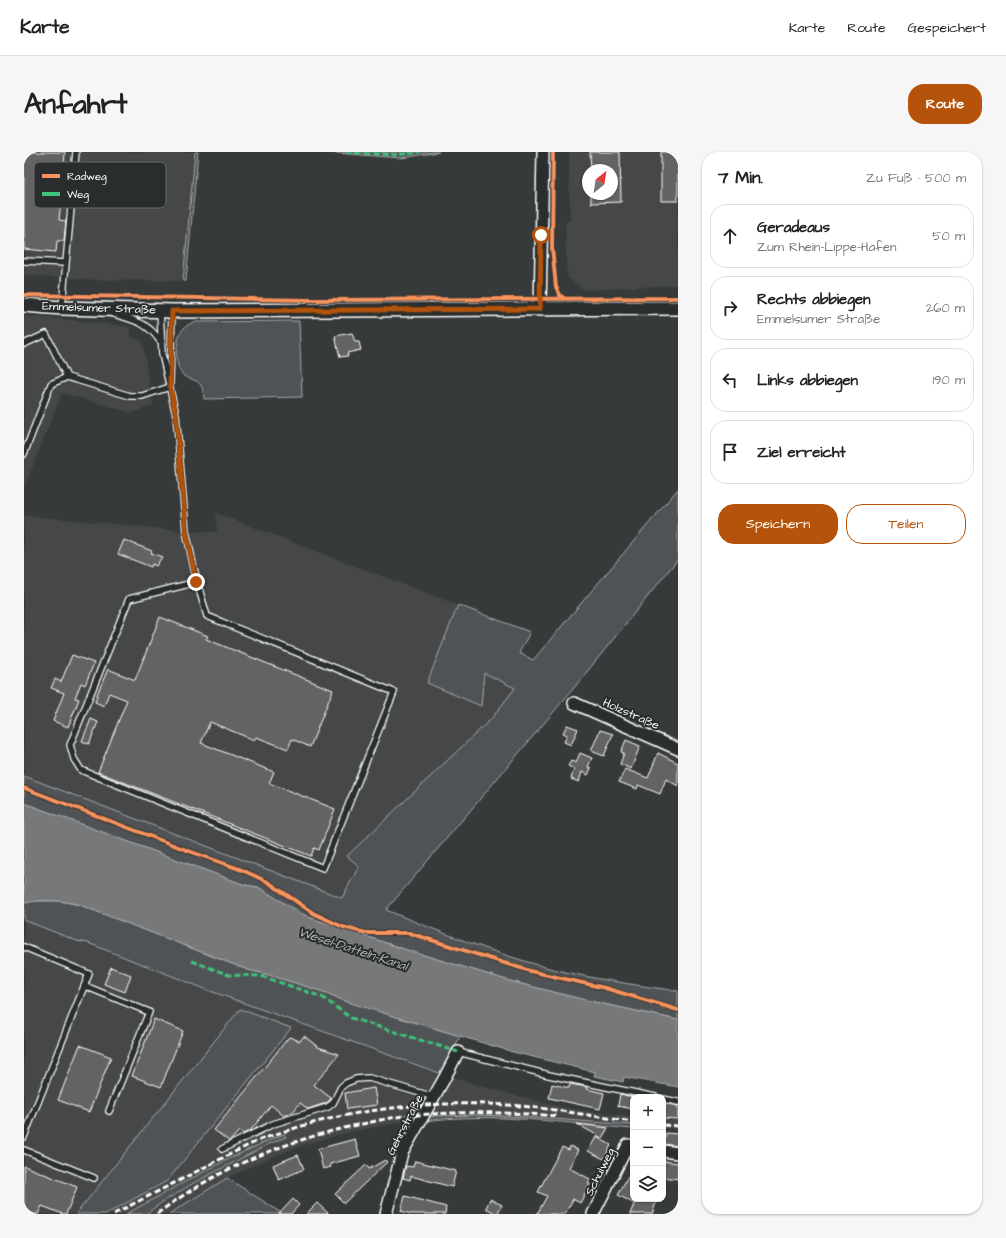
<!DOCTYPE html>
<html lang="de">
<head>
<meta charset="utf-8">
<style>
  :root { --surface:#fff; --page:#f6f6f6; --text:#222; --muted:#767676; --line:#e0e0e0; --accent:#b45309 }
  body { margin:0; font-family:"Architects Daughter",sans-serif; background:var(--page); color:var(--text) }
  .controls { position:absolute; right:12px; bottom:12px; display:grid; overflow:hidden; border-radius:8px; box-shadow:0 1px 3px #0004 }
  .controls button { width:36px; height:36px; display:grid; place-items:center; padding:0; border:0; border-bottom:1px solid var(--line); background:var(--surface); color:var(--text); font:20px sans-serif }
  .compass { position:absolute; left:558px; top:12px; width:36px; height:36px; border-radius:50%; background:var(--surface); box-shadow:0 1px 3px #0004; rotate:30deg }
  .stop { position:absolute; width:12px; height:12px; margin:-9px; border:3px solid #b45309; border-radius:50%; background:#fff }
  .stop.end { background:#b45309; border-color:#fff; box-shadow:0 1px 4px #0008 }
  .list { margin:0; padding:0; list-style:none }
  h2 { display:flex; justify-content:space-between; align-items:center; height:52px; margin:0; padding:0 16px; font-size:17px }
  h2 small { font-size:13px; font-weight:400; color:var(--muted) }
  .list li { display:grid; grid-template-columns:26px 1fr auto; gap:12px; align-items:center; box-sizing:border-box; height:64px; margin:0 8px 8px; padding:0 8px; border:1px solid var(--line); border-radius:16px }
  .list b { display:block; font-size:15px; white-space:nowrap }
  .list p { margin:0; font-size:13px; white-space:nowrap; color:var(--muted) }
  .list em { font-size:13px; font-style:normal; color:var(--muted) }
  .actions { display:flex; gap:8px; padding:12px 16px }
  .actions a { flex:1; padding:9px 0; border:1px solid var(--accent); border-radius:16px; text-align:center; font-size:14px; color:var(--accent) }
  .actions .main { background:var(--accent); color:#fff }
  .icon { flex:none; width:22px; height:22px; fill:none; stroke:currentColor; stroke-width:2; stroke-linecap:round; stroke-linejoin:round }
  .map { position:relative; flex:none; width:654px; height:1062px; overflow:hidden; border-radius:16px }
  header { display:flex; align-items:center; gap:24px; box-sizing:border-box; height:56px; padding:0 20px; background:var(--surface); border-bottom:1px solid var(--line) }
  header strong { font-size:19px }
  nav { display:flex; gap:22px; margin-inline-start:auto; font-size:14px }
  .intro { display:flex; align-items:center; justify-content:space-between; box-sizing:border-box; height:96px; padding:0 24px }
  h1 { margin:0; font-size:28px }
  .button { padding:10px 18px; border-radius:16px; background:var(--accent); color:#fff; font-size:14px; font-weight:700 }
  main { display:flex; gap:24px; padding:0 24px }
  aside { flex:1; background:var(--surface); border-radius:16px; box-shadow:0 1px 3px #0004 }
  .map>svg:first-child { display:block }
</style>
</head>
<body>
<header>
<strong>Karte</strong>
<nav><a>Karte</a><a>Route</a><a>Gespeichert</a></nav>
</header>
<div class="intro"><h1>Anfahrt</h1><a class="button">Route</a></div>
<main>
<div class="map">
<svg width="654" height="1062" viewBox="0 0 654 1062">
  <rect width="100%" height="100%" fill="#373a3b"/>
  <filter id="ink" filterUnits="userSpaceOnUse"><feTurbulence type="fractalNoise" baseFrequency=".025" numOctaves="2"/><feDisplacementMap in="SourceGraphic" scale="8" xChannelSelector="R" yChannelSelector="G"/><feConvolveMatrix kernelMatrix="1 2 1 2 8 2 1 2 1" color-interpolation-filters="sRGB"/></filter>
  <g filter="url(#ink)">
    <path fill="#444748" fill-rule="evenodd" d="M0 0H171L159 129 73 128 0 123Z
      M545 0H654V133L560 138 543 125 541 70 546 69ZM564 18H588V42H564Z
      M0 164 70 170 107 175 105 184 118 188 129 253 108 261 38 241 0 336Z
      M192 361 434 453 403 531 456 554 460 521 492 536 468 566 323 704 335 714 318 747 0 624V363L162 379 193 380Z
      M0 768 53 789 64 791 189 840 393 914 460 935 533 954 569 960 609 965V973L477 964H411L400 969 374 971 331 979 289 990 247 1005 207 1024 145 1062H122L137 1051 168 1032 245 992 262 985 260 983 218 1001 187 1016 102 1062H82L143 1029 217 857 52 1062H0Z
      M639 967 654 968V977L639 976Z"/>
    <path fill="#505354" stroke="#a8a9aa" d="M171 0H174L162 129H159Z
      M298 0H415L377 6Z
      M275 169 278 245 180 247C179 220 163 233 156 219 151 210 152 191 156 182 158 176 164 173 169 170Z
      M654 337V407L549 537 362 758C416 780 469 801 525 816 568 827 611 833 654 839V868L561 848 486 829 386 799 284 765 271 758 234 735 221 733 0 651V624L318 746 335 714 323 704 468 566 491 536 460 521 457 554 403 531 434 453 506 480 495 501 509 508Z
      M9 749H36L56 753 224 818 242 822 303 841 320 849 436 884 418 922 189 840 64 791 53 789 0 768V751Z
      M216 857 267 876 143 1029 82 1062H52Z
      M457 963 502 965 609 973V977C540 971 469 960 400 969L401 966 411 964Z
      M260 982 262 985 245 992 168 1032 137 1051 122 1062H102C154 1034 205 1004 260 982Z
      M203 1026 259 1062H145Z"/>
    <path fill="#767879" stroke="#adaeaf" d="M0 651 221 733 234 735 271 758 284 765 386 799 486 829 561 848 654 868V935L600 925 599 930 570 924 571 920 489 900 320 849 303 841 242 822 224 818 56 753C37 748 19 747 0 751Z"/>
    <path fill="#636465" stroke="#fff" d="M0 0H41L40 17 46 18 44 39 38 38 35 68 42 69 40 89H33L32 100 0 97Z
      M566 0H596L597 50 567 51V42H588V18H567Z
      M637 0H654V49H637Z
      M328 181 331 190H335L337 198 323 201 324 204 316 205 311 184Z
      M100 388 128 399 127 401 138 405 132 414 128 412 127 415 94 402Z
      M136 465 184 484 182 487 309 538 286 595 268 587 264 597 232 585 230 588 186 570 177 591 250 620 245 631 311 657 295 698 290 696 287 704 74 620 103 548 85 541 80 554 71 550 74 540 84 517 111 528Z
      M48 503 70 511 61 533 57 531 51 546 55 547 44 575 29 569 40 541 27 536 31 527 37 530Z
      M67 567 74 570 65 592 58 589Z
      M543 573 554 577 547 593 540 590 543 583 539 581Z
      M576 578 589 582 580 604 567 599Z
      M602 588 616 594 607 617 596 612 600 601 597 600Z
      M556 601 568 606 564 615 567 616 564 623 558 620 555 630 547 627 550 617 544 614 547 609 552 611Z
      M634 601 654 611V634L642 627 636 642 614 633 613 637 595 630 601 617 624 626Z
      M87 815 107 823 101 840 80 832Z
      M130 867 159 879 137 935 108 924Z
      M280 884 294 895 315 902 290 933 307 946 306 948 302 951 284 957 276 951 269 960 260 964 247 953 227 978 219 982 215 979 208 987 205 989 190 978 265 885 276 889Z
      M56 893 87 905 65 960 34 948Z
      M528 932 545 936 546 932 563 935 562 937 580 941 576 957 525 946Z
      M350 936 353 953 323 957 321 941Z
      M596 942 609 945V957L594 954Z
      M639 951 654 954V967L639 966Z
      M553 972 584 976 578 986Z
      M642 981 654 982V994L640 992Z
      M572 985 587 993 580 1007 564 999Z
      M331 987 336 1004 306 1012 307 1015 299 1017 294 997Z
      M546 994 554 998 545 1016 566 1027 564 1031 566 1032 556 1051 549 1047 541 1062H513L523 1044 514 1040 538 995 545 998Z
      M274 1003 280 1017 255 1028 249 1013Z
      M361 1008 363 1010 320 1051 311 1042 342 1013 345 1017Z
      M391 1009 432 1019 428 1035 387 1024 386 1028 379 1026 382 1014 389 1015Z
      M639 1009 654 1011V1027L639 1025Z
      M0 1014 53 1035 42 1062H39L18 1054 14 1062H0Z
      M609 1015V1051L594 1043Z
      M381 1044 422 1055 421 1062H387L377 1059Z
      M269 1047 275 1053 267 1062H255Z
      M466 1047 478 1053 473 1062 462 1056Z
      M612 1047H629L633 1048 628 1062H606Z
      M293 1051 305 1062H282Z"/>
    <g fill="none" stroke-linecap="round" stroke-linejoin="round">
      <defs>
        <path id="service" d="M0 109 42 111
          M38 156 52 0
          M136 159 138 202 152 263 162 379 173 430 183 464 370 540 299 716 57 618 50 607 46 593 105 447 173 430
          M90 162C111 168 124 171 136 189
          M0 192 22 182 43 225
          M146 231 148 160
          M0 302 27 232 43 225 106 244H118L146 235
          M0 795 65 822 0 985
          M61 834 125 860 85 959
          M434 900 525 923 631 945
          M639 947 654 950
          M198 997 249 972 304 955 309 951 317 935 322 931 332 927 345 926 410 945
          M0 998 70 1026"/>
        <path id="minor" d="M516 157 519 0
          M550 551 654 597
          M639 999 654 1001
          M362 1062 378 1001 420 927 434 900
          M569 1062 604 993 609 994"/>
        <path id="tertiary" d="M0 153 38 156 148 159 654 156"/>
      </defs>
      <use href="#service" stroke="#fff" stroke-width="8"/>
      <use href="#minor" stroke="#fff" stroke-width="14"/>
      <use href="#tertiary" stroke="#fff" stroke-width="16"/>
      <use href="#service" stroke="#2a2d2e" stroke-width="5.5"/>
      <use href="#minor" stroke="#2a2d2e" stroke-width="11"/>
      <use href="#tertiary" stroke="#2a2d2e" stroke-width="13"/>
      <path stroke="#fff" stroke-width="3" stroke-dasharray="6 3" stroke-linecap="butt" d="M639 973 654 974
        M90 1062C120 1046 151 1031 181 1015 201 1005 221 994 241 986 326 955 418 946 507 955 541 959 575 965 609 970
        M133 1062C194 1015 268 986 343 971 356 968 369 965 382 964 433 959 483 960 533 964"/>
      <path stroke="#40c37c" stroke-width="3" stroke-dasharray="6 3" stroke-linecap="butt" d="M322 0 373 3 396 0
        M168 809 205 823 237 824 298 845 327 866 434 900"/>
      <defs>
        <path id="cycleway" d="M529 0 528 95 532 135 536 143 541 147
          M0 143 290 148 654 146
          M0 636 165 699 218 718 244 730 289 761 319 775 342 781H385L506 819 581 836 654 858"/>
      </defs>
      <use href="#cycleway" stroke="#2a2d2e" stroke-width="6"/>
      <use href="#cycleway" stroke="#f8935d" stroke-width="4"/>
    </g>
  </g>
  <g fill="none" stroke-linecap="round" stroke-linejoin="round" filter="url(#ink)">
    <path stroke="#b45309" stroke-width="5" d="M172 430 162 379 152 263 146 235 148 159 516 157 517 83"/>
  </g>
  <g text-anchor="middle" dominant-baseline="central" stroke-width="4" stroke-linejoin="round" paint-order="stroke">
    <g font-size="12" fill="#fff" stroke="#2a2d2e">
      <text transform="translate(75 156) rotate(2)">Emmelsumer Straße</text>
      <text transform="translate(607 562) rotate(24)">Holzstraße</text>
      <text transform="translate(381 973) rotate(-63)">Gehrstraße</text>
      <text transform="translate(576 1020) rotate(-63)">Schulweg</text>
    </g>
    <g font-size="13" font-style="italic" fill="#b4b5b5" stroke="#2a2d2e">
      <text transform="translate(329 797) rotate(18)">Wesel-Datteln-Kanal</text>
    </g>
  </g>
  <rect x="10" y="10" width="132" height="46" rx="6" fill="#2a2d2e" stroke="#6a6c6d" stroke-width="1"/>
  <rect x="18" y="22" width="18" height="4" fill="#f8935d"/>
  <rect x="18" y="40" width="18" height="4" fill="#40c37c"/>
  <g font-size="11" fill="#fff">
    <text x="43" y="28">Radweg</text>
    <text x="43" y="46">Weg</text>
  </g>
</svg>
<div class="controls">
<button>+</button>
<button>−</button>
<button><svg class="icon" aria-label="layers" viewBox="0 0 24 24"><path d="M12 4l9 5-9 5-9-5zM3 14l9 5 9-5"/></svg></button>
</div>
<svg class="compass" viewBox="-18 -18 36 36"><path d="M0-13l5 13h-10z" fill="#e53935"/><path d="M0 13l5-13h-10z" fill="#767676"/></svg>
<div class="stop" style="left:517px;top:83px"></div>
<div class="stop end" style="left:172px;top:430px"></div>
</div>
<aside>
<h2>7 Min.<small>Zu Fuß · 500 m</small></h2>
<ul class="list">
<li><svg class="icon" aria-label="ahead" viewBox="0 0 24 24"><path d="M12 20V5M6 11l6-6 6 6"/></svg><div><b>Geradeaus</b><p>Zum Rhein-Lippe-Hafen</p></div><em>50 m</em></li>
<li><svg class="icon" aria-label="right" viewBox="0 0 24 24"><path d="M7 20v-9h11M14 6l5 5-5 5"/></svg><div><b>Rechts abbiegen</b><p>Emmelsumer Straße</p></div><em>260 m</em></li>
<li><svg class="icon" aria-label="left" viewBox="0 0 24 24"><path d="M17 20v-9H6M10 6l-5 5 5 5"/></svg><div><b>Links abbiegen</b></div><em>190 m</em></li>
<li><svg class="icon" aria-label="arrive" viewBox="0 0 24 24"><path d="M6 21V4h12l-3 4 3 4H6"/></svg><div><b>Ziel erreicht</b></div></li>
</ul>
<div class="actions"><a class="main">Speichern</a><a>Teilen</a></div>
</aside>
</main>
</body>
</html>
